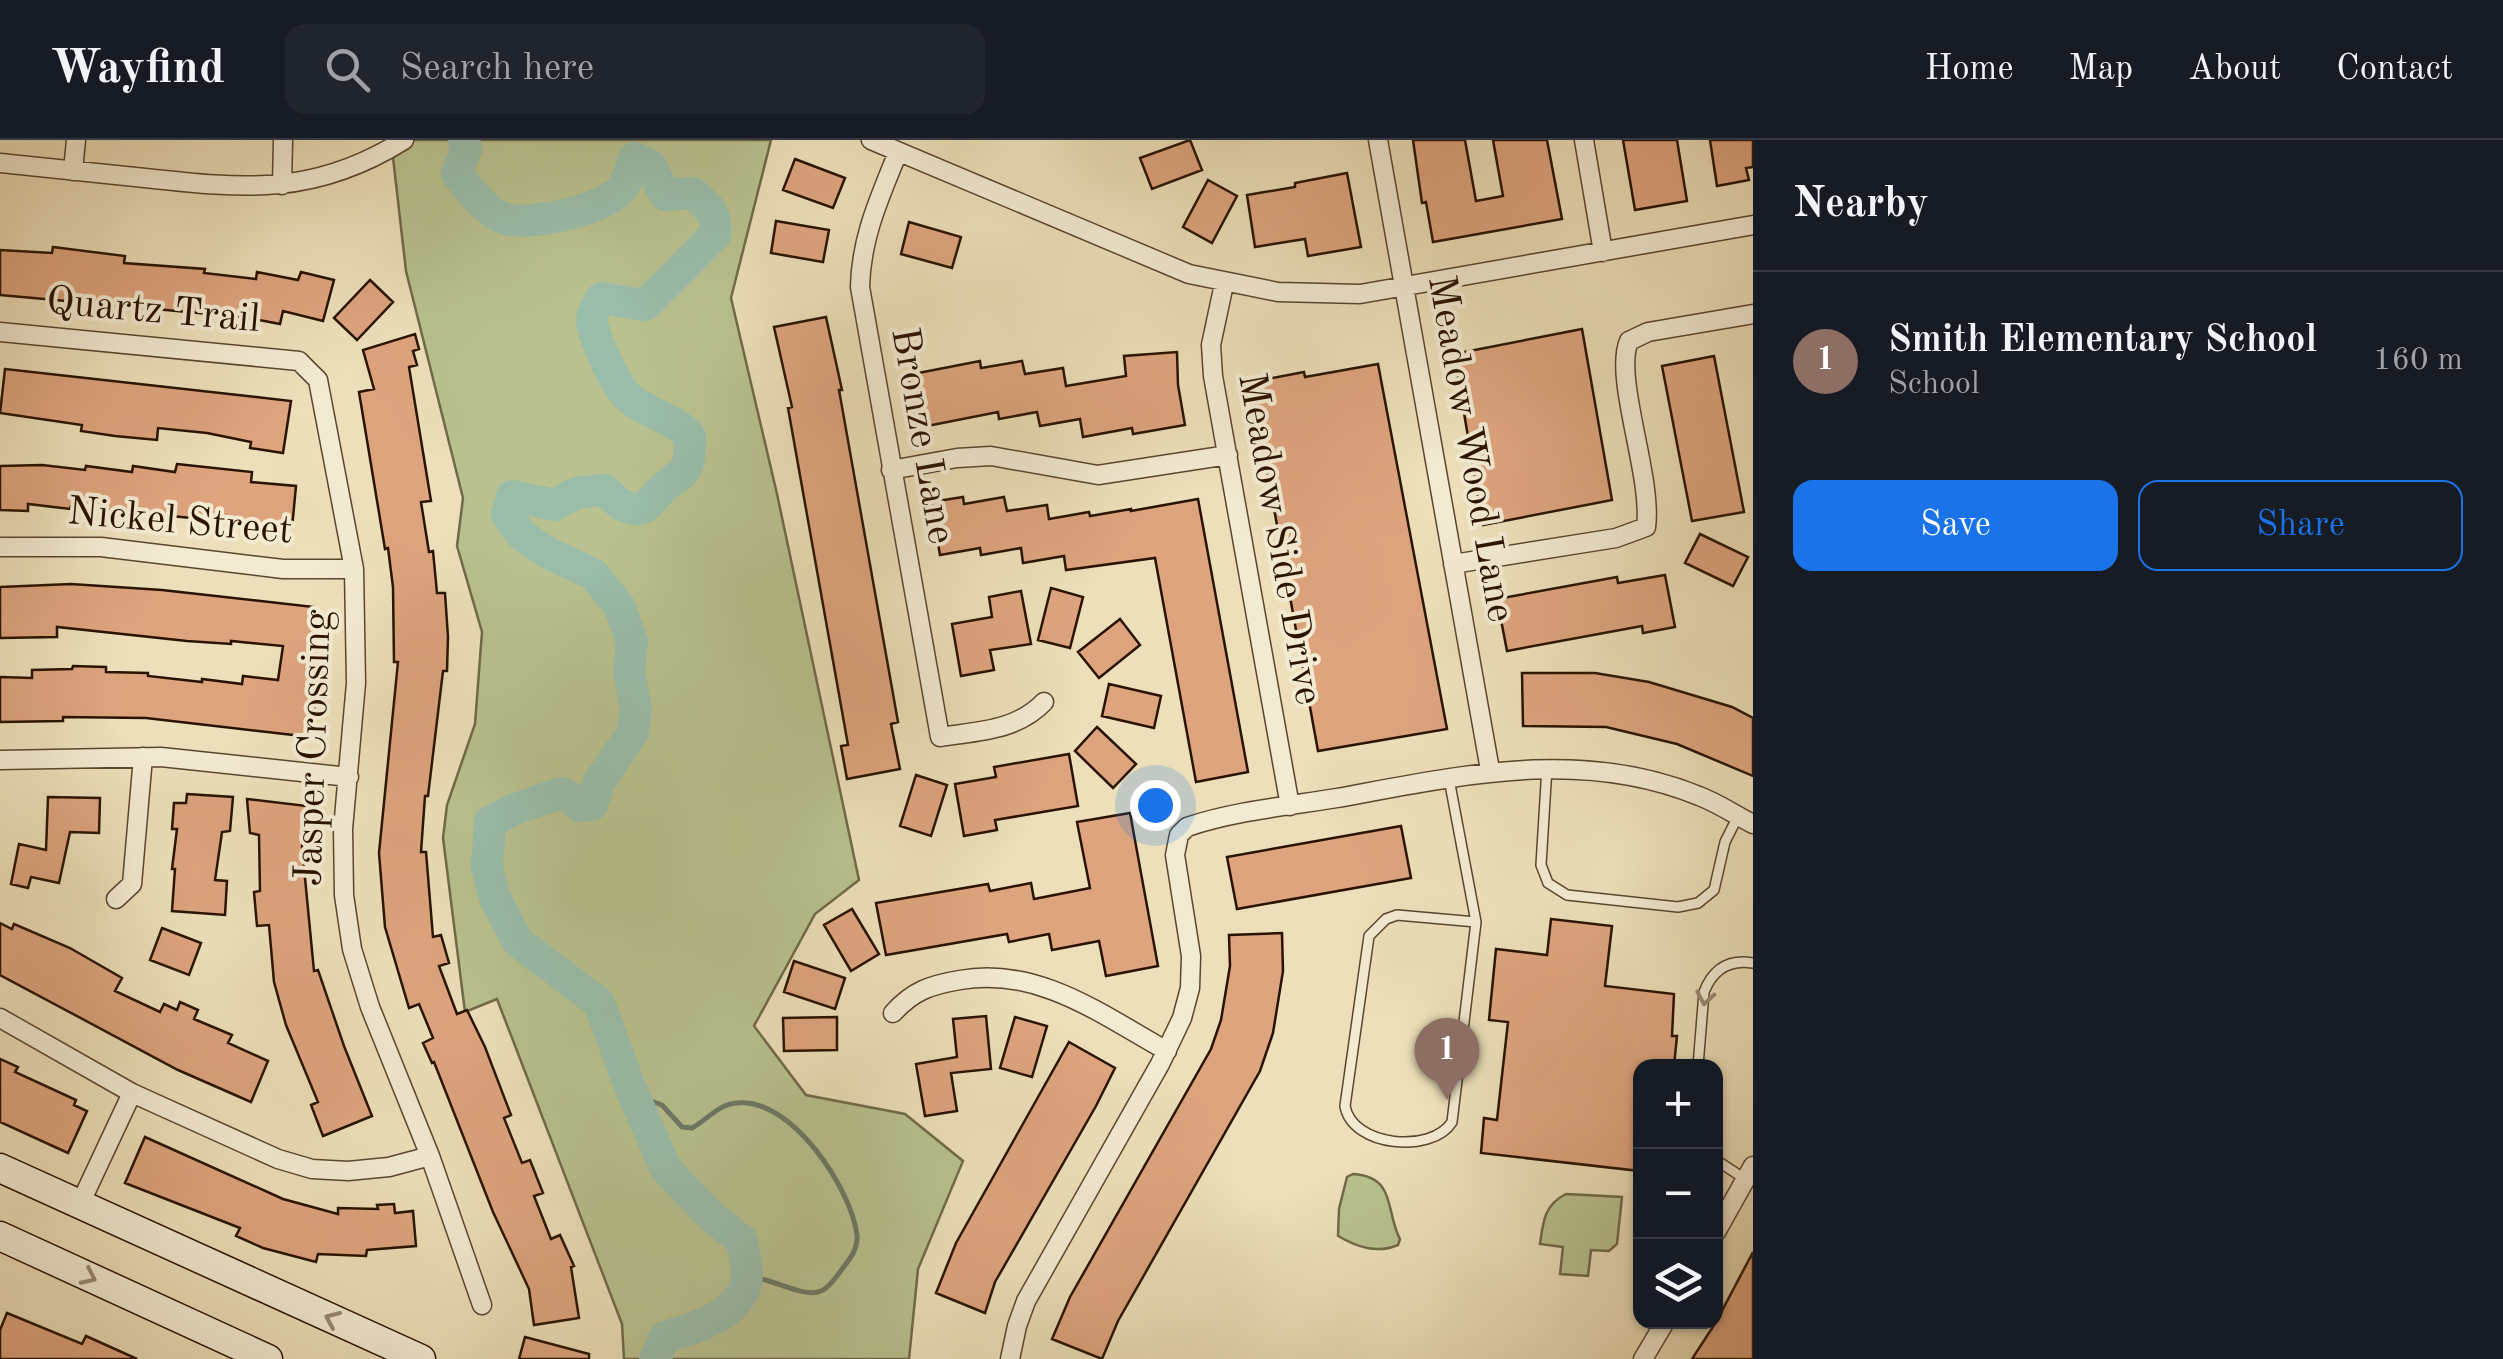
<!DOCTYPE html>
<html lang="en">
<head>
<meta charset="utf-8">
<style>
  :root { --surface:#171b24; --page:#20242c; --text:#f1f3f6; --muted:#9ea1a6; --line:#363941; --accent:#1a73e8 }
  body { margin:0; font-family:"Old Standard TT",serif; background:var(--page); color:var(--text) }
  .controls { position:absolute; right:30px; bottom:30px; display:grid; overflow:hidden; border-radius:20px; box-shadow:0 2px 8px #0004 }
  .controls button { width:90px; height:90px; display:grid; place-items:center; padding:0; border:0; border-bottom:2px solid var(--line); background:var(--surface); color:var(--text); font:50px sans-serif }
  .you { position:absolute; left:1155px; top:665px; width:35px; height:35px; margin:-25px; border:8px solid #fff; border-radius:50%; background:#1a73e8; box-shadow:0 0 0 15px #1a73e833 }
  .badge { display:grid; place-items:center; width:65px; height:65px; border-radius:50%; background:var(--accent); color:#fff; font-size:32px; font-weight:700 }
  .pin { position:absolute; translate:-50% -82px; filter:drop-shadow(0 2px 5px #0008) }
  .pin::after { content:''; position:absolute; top:52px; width:35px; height:30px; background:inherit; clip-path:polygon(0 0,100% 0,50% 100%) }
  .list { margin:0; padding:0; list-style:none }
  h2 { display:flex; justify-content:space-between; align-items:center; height:130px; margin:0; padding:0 40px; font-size:42px }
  h2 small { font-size:32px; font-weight:400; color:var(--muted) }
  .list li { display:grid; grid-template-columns:65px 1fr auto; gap:30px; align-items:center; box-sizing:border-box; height:180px; padding:0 40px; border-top:2px solid var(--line) }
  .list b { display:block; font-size:38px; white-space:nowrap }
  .list p { margin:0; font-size:32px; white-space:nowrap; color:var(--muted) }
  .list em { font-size:32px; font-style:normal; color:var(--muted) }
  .actions { display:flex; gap:20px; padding:30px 40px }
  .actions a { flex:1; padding:22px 0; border:2px solid var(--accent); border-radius:20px; text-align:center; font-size:35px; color:var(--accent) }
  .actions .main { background:var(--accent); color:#fff }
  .icon { flex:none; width:55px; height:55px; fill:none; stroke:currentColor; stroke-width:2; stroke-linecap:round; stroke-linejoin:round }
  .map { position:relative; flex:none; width:1753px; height:1219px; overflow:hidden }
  header { display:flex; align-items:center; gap:60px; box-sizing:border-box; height:140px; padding:0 50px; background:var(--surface); border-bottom:2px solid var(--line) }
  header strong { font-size:48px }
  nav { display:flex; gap:55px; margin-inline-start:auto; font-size:35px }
  .search { width:700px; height:90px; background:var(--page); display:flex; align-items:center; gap:25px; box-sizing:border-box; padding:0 35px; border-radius:20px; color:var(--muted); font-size:38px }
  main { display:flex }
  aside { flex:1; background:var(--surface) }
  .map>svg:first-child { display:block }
</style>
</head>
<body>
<header>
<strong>Wayfind</strong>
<div class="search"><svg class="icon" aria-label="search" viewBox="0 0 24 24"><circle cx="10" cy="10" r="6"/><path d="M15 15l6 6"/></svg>Search here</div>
<nav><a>Home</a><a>Map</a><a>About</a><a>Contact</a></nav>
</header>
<main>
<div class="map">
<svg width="1753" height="1219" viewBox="0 0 1753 1219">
  <rect width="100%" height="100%" fill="#ecdfb9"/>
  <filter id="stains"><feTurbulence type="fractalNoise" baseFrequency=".002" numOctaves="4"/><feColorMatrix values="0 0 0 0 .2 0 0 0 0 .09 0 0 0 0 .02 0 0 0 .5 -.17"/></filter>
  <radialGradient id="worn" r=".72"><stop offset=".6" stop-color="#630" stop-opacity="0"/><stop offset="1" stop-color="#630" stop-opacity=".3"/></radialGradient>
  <path fill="#b8c18f" stroke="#706a48" stroke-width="2.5" d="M391 0H771L731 158 777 354 859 740 815 774 754 886 806 955 905 974 963 1021 918 1129 909 1219H624L622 1184 497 859 465 872 443 698 447 665 475 584 482 492 457 406 463 358 406 131Z
    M1353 1034C1397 1037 1385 1071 1400 1099L1398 1105C1377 1114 1357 1107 1338 1096L1339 1069 1347 1037Z
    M1566 1054 1622 1057 1617 1104 1609 1111 1591 1110 1588 1136 1560 1134 1563 1107 1540 1104C1543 1082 1544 1065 1566 1054Z"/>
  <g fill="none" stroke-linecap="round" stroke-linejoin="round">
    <path stroke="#6d7966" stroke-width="5" d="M633 954 662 965 682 987 692 988C708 979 719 964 737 963 791 957 851 1048 857 1095 858 1109 850 1119 842 1129 837 1136 829 1148 821 1151 803 1159 769 1136 747 1137"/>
    <path stroke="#9abdaa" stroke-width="32" d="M464 0 466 9 457 34C470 50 489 77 510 80 538 84 605 70 622 48 628 41 631 27 634 18L651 26 665 55 693 53C708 66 718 74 715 95L645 165 602 158C598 164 593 170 592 179 592 195 616 247 629 258 648 274 672 277 690 296 690 341 683 327 657 354 651 361 648 368 638 369 625 371 614 358 604 350L576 353 554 365 512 356 507 375 521 394 548 413 593 434 619 466 632 501 629 532 636 570 633 592 599 642 592 665 579 666 575 659 561 653 515 669 490 682 487 728 495 758 518 802 599 863 630 947 666 1029 710 1075 742 1101C743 1111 747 1122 747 1133 747 1173 696 1188 665 1197L655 1219"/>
  </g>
  <path fill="#dda47e" stroke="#291300" stroke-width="2.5" d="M1190 0 1202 30 1152 49 1140 18Z
    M1413 0H1465L1476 61 1503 56 1493 0H1547L1562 79 1433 102 1426 62 1422 63Z
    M1623 0H1677L1687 61 1635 70Z
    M1710 0H1753V27L1746 28 1749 40 1717 46Z
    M795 19 845 38 833 68 783 50Z
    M1347 33 1361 107 1308 116 1305 99 1255 107 1247 55 1295 47V43Z
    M1208 40 1237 56 1212 103 1183 87Z
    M776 81 829 90 823 122 771 113Z
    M909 82 961 97 952 128 901 114Z
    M53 107 125 116 124 123 205 129 204 133 256 139 257 132 298 140 301 132 334 140 323 181 283 171 280 184 243 177 0 155V110L52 113Z
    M370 140 393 162 357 200 334 178Z
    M826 177 842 250H839L898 582 891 584 900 629 847 639 841 606 848 605 788 268 792 267 774 187Z
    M1582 189 1612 360 1483 385 1454 214Z
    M415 194 419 209 413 211 417 225 409 227 431 361 421 362 429 412 433 411 437 453H445L448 497 447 531H443L428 656H425L421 712H426L433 797 441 795 449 823 439 826 457 874 467 870 485 907 511 975 504 978 522 1023 530 1020 543 1053 534 1056 551 1099 560 1095 574 1126 571 1127 579 1178 534 1185 529 1149 493 1072 434 922 432 923 423 903 433 898 419 864 409 868 385 787 379 713 398 522H394L393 447 388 408 385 409 359 252 374 249 363 210Z
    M1177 212 1178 245 1185 285 1133 294 1132 288 1083 297 1080 279 1040 286 1037 272 999 279 998 272 917 288 908 235 980 221 981 228 1022 221 1025 234 1063 228 1066 246 1126 236 1124 216Z
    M1714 216 1744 372 1692 381 1662 226Z
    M1378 224 1447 589 1318 611 1251 242 1304 232 1305 237Z
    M5 229 291 261 283 313 250 308 251 302 207 293 158 288 157 300 115 296 81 291 82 285 0 273Z
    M177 324 252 332 251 342 296 346 292 388 71 366 70 369 28 364V371L0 370V326L42 325 85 330 86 326 132 332 133 326 175 332Z
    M963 357 964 364 1004 357 1007 371 1047 365 1049 379 1089 372 1090 376 1131 369V371L1198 359 1248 632 1196 642 1155 418 1066 430 1064 416 1023 423 1021 408 981 415 980 408 940 415 931 362Z
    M1700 394 1748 417 1733 446 1685 423Z
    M1665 435 1675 487 1643 493 1642 486 1507 511 1497 459 1617 437 1618 443Z
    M71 444 162 450 314 467 312 477 321 478 312 543 318 544 311 597 146 578 63 577V581L0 582V537L32 538V530L72 529 73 526 106 527V532L148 533V536L202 542V539L242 544 243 536 278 540 283 506 231 501V504L187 501 57 487V497L0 498V447Z
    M1051 448 1083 457 1070 508 1038 500Z
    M1021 451 1031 504 990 510 994 530 961 536 952 484 992 477 989 457Z
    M1120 479 1140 505 1099 538 1078 512Z
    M1522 533H1595L1649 542 1732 567 1753 578V636L1677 604 1606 587 1523 586Z
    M1109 544 1161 556 1154 588 1102 576Z
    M1097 587 1136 624 1113 648 1075 611Z
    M1069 614 1078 666 995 680 997 690 964 696 955 644 996 637 994 627Z
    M916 635 947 645 931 696 900 686Z
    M187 654 233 657 230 691 222 692 215 740 227 741 225 775 172 771 175 729H172L177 689H172L174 663H186Z
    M48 657 100 658 99 693 70 692 59 743 31 737 28 748 11 744 19 704 46 710Z
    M247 659 307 666 302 707 314 831 318 830 344 906 372 976 323 996 311 965 318 962 286 885 274 842 269 785 257 786 254 752 260 751 259 695 250 693Z
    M1130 673 1158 826 1106 836 1099 801 1052 810 1049 794 1009 802 1007 794 886 815 876 763 988 744 990 751 1031 743 1034 759 1090 748 1077 682Z
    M1401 686 1411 738 1237 769 1227 717Z
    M852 769 879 814 851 831 824 785Z
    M1551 779 1612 786 1605 846 1674 854 1672 896H1677L1674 926H1640V1031L1481 1013 1484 978 1497 980 1508 882 1489 880 1496 809 1547 815Z
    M0 783 12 789 14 784 70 808 122 838 115 851 160 872 164 864 177 870 180 862 198 870 194 879 232 895 228 903 268 921 251 962 178 930 0 835Z
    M162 788 201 803 189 835 150 820Z
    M1282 793 1283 831 1273 893 1260 931 1118 1181 1102 1219 1052 1199 1070 1157 1211 909 1221 880 1230 826 1229 795Z
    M794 821 845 838 835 869 784 852Z
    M986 876 991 929 951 933 957 971 925 976 916 924 957 917 953 879Z
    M837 877V910L784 911 783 878Z
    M1015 877 1047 886 1032 937 1000 928Z
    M1069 902 1115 928 1096 966 995 1142 985 1173 936 1153 956 1103Z
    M0 919 18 927 15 932 76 960 74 965 87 971 68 1013 0 982Z
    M145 997 283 1059 338 1074V1068L378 1069 377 1065 394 1064 395 1073 413 1071 416 1106 367 1110 366 1116 318 1114 316 1122 263 1108 236 1096 240 1088 125 1043Z
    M1753 1112V1219H1692L1716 1182Z
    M7 1173 82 1204 86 1196 137 1219H0V1190Z
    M525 1197 589 1214V1219H519Z"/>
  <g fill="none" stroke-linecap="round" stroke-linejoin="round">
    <defs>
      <path id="lane" d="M1547 627 1541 725 1548 743 1567 755 1678 767 1698 763 1714 750 1725 702 1738 676
        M1449 639 1476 782 1452 982C1432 1014 1352 1007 1345 966L1369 796 1386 779 1397 775 1476 782
        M1698 926 1704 852C1713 829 1729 819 1753 823
        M1716 1020 1745 1039"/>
      <path id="street" d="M871 0 1189 134 1278 152 1360 154 1753 85
        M1378 0 1490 630
        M1584 0 1603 112
        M898 12C880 57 861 97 860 147L940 597C978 591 1016 591 1044 562
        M0 23C48 28 97 33 145 38 245 49 315 56 404 0
        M73 31 76 0
        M282 45 283 0
        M1224 144 1211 205 1213 236 1290 666
        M0 192 299 221 318 240 354 429 356 543 343 689 344 755 352 809 370 867 430 1016 482 1165
        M891 330 957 318 991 316 1098 335 1228 315
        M0 407H101L283 429H354
        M1453 424 1616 398 1646 387C1653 337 1613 237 1629 201L1648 192 1753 174
        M0 620 161 617 349 637
        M116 759 132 744 143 617
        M893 873C913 851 930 845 960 840 1038 826 1102 875 1167 911
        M0 878 132 953 278 1019 312 1029 348 1031 389 1027 430 1016
        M80 1064 132 953
        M1716 1092 1753 1026
        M1010 1219 1017 1186 1026 1161 1160 924 1182 878 1190 848 1191 816 1175 715 1179 695 1187 687C1234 671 1288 666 1337 658 1458 636 1580 607 1699 656 1718 663 1735 675 1753 684
        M1643 1219 1665 1182"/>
      <path id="secondary" d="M0 1028 421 1219
        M0 1096 268 1219"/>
    </defs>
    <use href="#lane" stroke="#5a462e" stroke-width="12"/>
    <use href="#street" stroke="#5a462e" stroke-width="21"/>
    <use href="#secondary" stroke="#291300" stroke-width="31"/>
    <use href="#lane" stroke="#f3ead2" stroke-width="9"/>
    <use href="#street" stroke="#f3ead2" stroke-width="18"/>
    <use href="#secondary" stroke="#f3ead2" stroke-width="28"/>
  </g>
  <defs><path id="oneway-chevron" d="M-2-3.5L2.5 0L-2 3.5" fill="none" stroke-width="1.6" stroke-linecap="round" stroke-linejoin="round" transform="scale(2.5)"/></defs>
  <g stroke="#988974">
    <use href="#oneway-chevron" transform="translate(1705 858) rotate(100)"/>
    <use href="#oneway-chevron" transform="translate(89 1137) rotate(25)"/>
    <use href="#oneway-chevron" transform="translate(332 1179) rotate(-156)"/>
  </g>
  <g text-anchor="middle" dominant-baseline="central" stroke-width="8" stroke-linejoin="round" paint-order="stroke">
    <g font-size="40" fill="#291300" stroke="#f3ead2">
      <text transform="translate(153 172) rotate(5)">Quartz Trail</text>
      <text transform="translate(921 296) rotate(80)">Bronze Lane</text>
      <text transform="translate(1469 309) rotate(80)">Meadow Wood Lane</text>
      <text transform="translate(180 383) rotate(5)">Nickel Street</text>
      <text transform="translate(1278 399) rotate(80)">Meadow Side Drive</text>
      <text transform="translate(315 608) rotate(-88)">Jasper Crossing</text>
    </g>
  </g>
  <rect width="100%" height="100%" filter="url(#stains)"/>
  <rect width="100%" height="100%" fill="url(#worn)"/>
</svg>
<div class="controls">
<button>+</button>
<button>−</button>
<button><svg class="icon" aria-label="layers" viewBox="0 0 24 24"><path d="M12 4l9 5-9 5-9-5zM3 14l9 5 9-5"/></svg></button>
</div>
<div class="you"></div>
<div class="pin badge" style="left:1447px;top:960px;background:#8d6e63">1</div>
</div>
<aside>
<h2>Nearby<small></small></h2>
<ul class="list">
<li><span class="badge" style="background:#8d6e63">1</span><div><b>Smith Elementary School</b><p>School</p></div><em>160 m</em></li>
</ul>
<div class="actions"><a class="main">Save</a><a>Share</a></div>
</aside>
</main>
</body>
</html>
